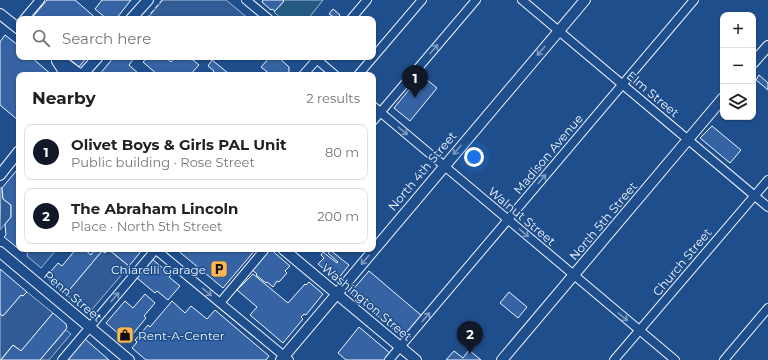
<!DOCTYPE html>
<html lang="en">
<head>
<meta charset="utf-8">
<style>
  :root { --surface:#fff; --page:#f2f2f2; --text:#202124; --muted:#757577; --line:#e0e0e0; --accent:#111827 }
  body { margin:0; font-family:Montserrat,sans-serif; background:var(--page); color:var(--text) }
  .controls { position:absolute; right:12px; top:12px; display:grid; overflow:hidden; border-radius:8px; box-shadow:0 1px 3px #0004 }
  .controls button { width:36px; height:36px; display:grid; place-items:center; padding:0; border:0; border-bottom:1px solid var(--line); background:var(--surface); color:var(--text); font:20px sans-serif }
  .you { position:absolute; left:474px; top:157px; width:14px; height:14px; margin:-10px; border:3px solid #fff; border-radius:50%; background:#1a73e8; box-shadow:0 0 0 6px #1a73e833 }
  .badge { display:grid; place-items:center; width:26px; height:26px; border-radius:50%; background:var(--accent); color:#fff; font-size:13px; font-weight:700 }
  .pin { position:absolute; translate:-50% -33px; filter:drop-shadow(0 1px 2px #0008) }
  .pin::after { content:''; position:absolute; top:21px; width:14px; height:12px; background:inherit; clip-path:polygon(0 0,100% 0,50% 100%) }
  .list { margin:0; padding:0; list-style:none }
  h2 { display:flex; justify-content:space-between; align-items:center; height:52px; margin:0; padding:0 16px; font-size:17px }
  h2 small { font-size:13px; font-weight:400; color:var(--muted) }
  .list li { display:grid; grid-template-columns:26px 1fr auto; gap:12px; align-items:center; box-sizing:border-box; height:56px; margin:0 8px 8px; padding:0 8px; border:1px solid var(--line); border-radius:8px }
  .list b { display:block; font-size:15px; white-space:nowrap }
  .list p { margin:0; font-size:13px; white-space:nowrap; color:var(--muted) }
  .list em { font-size:13px; font-style:normal; color:var(--muted) }
  .icon { flex:none; width:22px; height:22px; fill:none; stroke:currentColor; stroke-width:2; stroke-linecap:round; stroke-linejoin:round }
  .map { position:relative; flex:none; width:768px; height:360px; overflow:hidden }
  .search { position:absolute; background:var(--surface); box-shadow:0 1px 3px #0004; left:16px; top:16px; width:360px; height:44px; display:flex; align-items:center; gap:10px; box-sizing:border-box; padding:0 14px; border-radius:8px; color:var(--muted); font-size:15px }
  .panel { position:absolute; background:var(--surface); box-shadow:0 1px 3px #0004; left:16px; top:72px; width:360px; height:180px; border-radius:8px }
  .map>svg:first-child { display:block }
</style>
</head>
<body>
<div class="map">
<svg width="768" height="360" viewBox="0 0 768 360">
  <rect width="100%" height="100%" fill="#1f4e8c"/>
  <path fill="#245a82" stroke="#a8bbd7" d="M283 0H323L308 19H282L274 12 284 1Z"/>
  <path fill="#305b95" stroke="#a8bbd7" d="M163 0H226L249 19H147Z
    M1 187 2 188 3 199 11 205V217L0 230Z
    M28 249H57L41 268 27 256Z
    M108 249 129 266 89 313 66 294 102 251 105 253Z
    M27 292 53 313 21 351 13 345 0 360V314L3 316 21 295 23 296Z
    M66 330 71 334 49 360H40Z"/>
  <path fill="#3563a3" stroke="#f2f6ff" d="M47 0H75L97 19H31Z
    M102 0H131L116 19H107L95 9Z
    M263 0H283L284 1 275 11 272 9 271 10 262 2Z
    M333 9 340 15 337 19 329 14Z
    M5 35 19 46V57H31L52 75H19V121L0 105V42Z
    M67 57H87L79 67Z
    M114 57H135L129 65 140 75H99Z
    M148 57H165L171 62 175 57H177L193 60 199 65 190 75H158L143 62Z
    M270 57H278L289 67V75H271L261 67Z
    M212 60 228 73 226 75H211L214 71 208 66Z
    M421 75 437 88 410 121 394 108Z
    M759 75 768 83V90L756 80Z
    M712 126 741 150 730 163 700 138Z
    M16 171 19 174 20 250 4 237 6 235 5 224 11 217V205L3 199 2 188Z
    M76 249H84L91 255 95 249H108L105 253 102 251 66 294 46 277 58 263 62 266Z
    M108 249H143L129 266Z
    M176 249H256L223 288Z
    M268 249H270L290 266 285 271 287 273 279 282 277 281 273 287 267 282 266 283 256 275 257 274 251 269Z
    M330 250 349 265 338 279H336L318 264 324 258 321 255 323 252 337 263 338 262 328 253Z
    M152 259 171 275 169 277 180 286 168 300 157 291 155 293 137 278Z
    M0 269 27 292 23 296 21 295 3 316 0 314Z
    M369 271 422 316 403 337 350 293Z
    M253 274 288 303 305 284 306 285 309 282 323 294 306 315 304 314 301 317 303 319 283 343 250 315 257 307 237 290Z
    M509 292 527 307 518 318 500 303Z
    M145 294 155 303 144 316 146 318 127 341 106 323 125 301 133 308Z
    M172 301 185 313 191 306 207 319 215 310 269 356 266 360H146L132 348 137 342 135 340 148 325 150 327Z
    M53 313 66 324 67 328 40 360H1L13 345 21 351Z
    M359 327 391 354 386 360H346L338 353Z
    M85 339 109 360H67Z
    M469 350 481 360H446L454 351 463 358Z"/>
  <g fill="none" stroke-linecap="round" stroke-linejoin="round">
    <defs>
      <path id="minor" d="M246 0 269 19
        M522 0 768 207
        M24 19 40 0
        M351 19 367 0
        M314 57 335 75
        M303 75 319 57
        M358 75 422 0
        M373 106 675 360
        M373 121 476 0
        M155 249 289 360
        M220 303 265 249
        M62 360 156 249
        M389 360 694 0
        M614 360 768 180
        M724 360 768 308"/>
      <path id="major" d="M0 14 19 29
        M131 19 148 0
        M56 57 81 75
        M57 61 66 75
        M753 63 768 46
        M82 75 98 57
        M0 175 19 151
        M283 249 416 360
        M0 252 129 360
        M281 360 585 0
        M502 360 723 98"/>
    </defs>
    <use href="#minor" stroke="#f2f6ff" stroke-width="10"/>
    <use href="#major" stroke="#f2f6ff" stroke-width="12"/>
    <use href="#minor" stroke="#1f4e8c" stroke-width="8"/>
    <use href="#major" stroke="#1f4e8c" stroke-width="10"/>
    <path stroke="#f2f6ff" stroke-width="1" stroke-dasharray="5 2" stroke-linecap="butt" d="M146 19 162 0"/>
  </g>
  <defs><path id="oneway-shaft" d="M-6 0H5M1.5-3L5.5 0L1.5 3" fill="none" stroke-width="1.6" stroke-linecap="round" stroke-linejoin="round"/></defs>
  <g stroke="#7e9ac0">
    <use href="#oneway-shaft" transform="translate(434 49) rotate(-50)"/>
    <use href="#oneway-shaft" transform="translate(541 51) rotate(130)"/>
    <use href="#oneway-shaft" transform="translate(403 131) rotate(40)"/>
    <use href="#oneway-shaft" transform="translate(457 150) rotate(130)"/>
    <use href="#oneway-shaft" transform="translate(542 179) rotate(-50)"/>
    <use href="#oneway-shaft" transform="translate(524 233) rotate(40)"/>
    <use href="#oneway-shaft" transform="translate(365 260) rotate(130)"/>
    <use href="#oneway-shaft" transform="translate(207 292) rotate(40)"/>
    <use href="#oneway-shaft" transform="translate(115 297) rotate(-50)"/>
    <use href="#oneway-shaft" transform="translate(426 317) rotate(-50)"/>
    <use href="#oneway-shaft" transform="translate(623 317) rotate(40)"/>
  </g>
  <defs>
    <symbol id="parking-square" viewBox="-11 -11 22 22"><rect x="-9" y="-9" width="18" height="18" rx="4" fill="#ffb74d" stroke="#1f4e8c"/><path d="M-3.5-5.5H1a3.5 3.5 0 0 1 0 7H-1V5.5H-3.5ZM-1-3.4V-.6H.8a1.4 1.4 0 0 0 0-2.8Z" fill="#111"/></symbol>
    <symbol id="shop-square" viewBox="-11 -11 22 22"><rect x="-9" y="-9" width="18" height="18" rx="4" fill="#ffb74d" stroke="#1f4e8c"/><path d="M-5-2.5h2.3a2.7 3.5 0 0 1 5.4 0H5L5.5 6h-11ZM-1.5-2.5h3a1.5 2.3 0 0 0-3 0Z" fill="#111"/></symbol>
  </defs>
  <g fill-rule="evenodd">
    <use href="#parking-square" x="209" y="259" width="20" height="20"/>
    <use href="#shop-square" x="115" y="325" width="20" height="20"/>
  </g>
  <g text-anchor="middle" dominant-baseline="central" stroke-width="3" stroke-linejoin="round" paint-order="stroke">
    <g font-size="12" fill="#f2f6ff" stroke="#1f4e8c">
      <text transform="translate(653 94) rotate(40)">Elm Street</text>
      <text transform="translate(548 154) rotate(-50)">Madison Avenue</text>
      <text transform="translate(422 171) rotate(-50)">North 4th Street</text>
      <text transform="translate(522 216) rotate(40)">Walnut Street</text>
      <text transform="translate(603 221) rotate(-50)">North 5th Street</text>
      <text transform="translate(682 262) rotate(-50)">Church Street</text>
      <text transform="translate(73 296) rotate(40)">Penn Street</text>
      <text transform="translate(367 302) rotate(40)">Washington Street</text>
    </g>
    <g font-size="12" fill="#f2f6ff" stroke="#1f4e8c" text-anchor="end">
      <text x="206" y="269">Chiarelli Garage</text>
      <text x="138" y="335" text-anchor="start">Rent-A-Center</text>
    </g>
  </g>
</svg>
<div class="controls">
<button>+</button>
<button>−</button>
<button><svg class="icon" aria-label="layers" viewBox="0 0 24 24"><path d="M12 4l9 5-9 5-9-5zM3 14l9 5 9-5"/></svg></button>
</div>
<div class="you"></div>
<div class="pin badge" style="left:415px;top:98px">1</div>
<div class="pin badge" style="left:470px;top:354px">2</div>
<div class="search"><svg class="icon" aria-label="search" viewBox="0 0 24 24"><circle cx="10" cy="10" r="6"/><path d="M15 15l6 6"/></svg>Search here</div>
<section class="panel">
<h2>Nearby<small>2 results</small></h2>
<ul class="list">
<li><span class="badge">1</span><div><b>Olivet Boys &amp; Girls PAL Unit</b><p>Public building · Rose Street</p></div><em>80 m</em></li>
<li><span class="badge">2</span><div><b>The Abraham Lincoln</b><p>Place · North 5th Street</p></div><em>200 m</em></li>
</ul>
</section>
</div>
</body>
</html>
